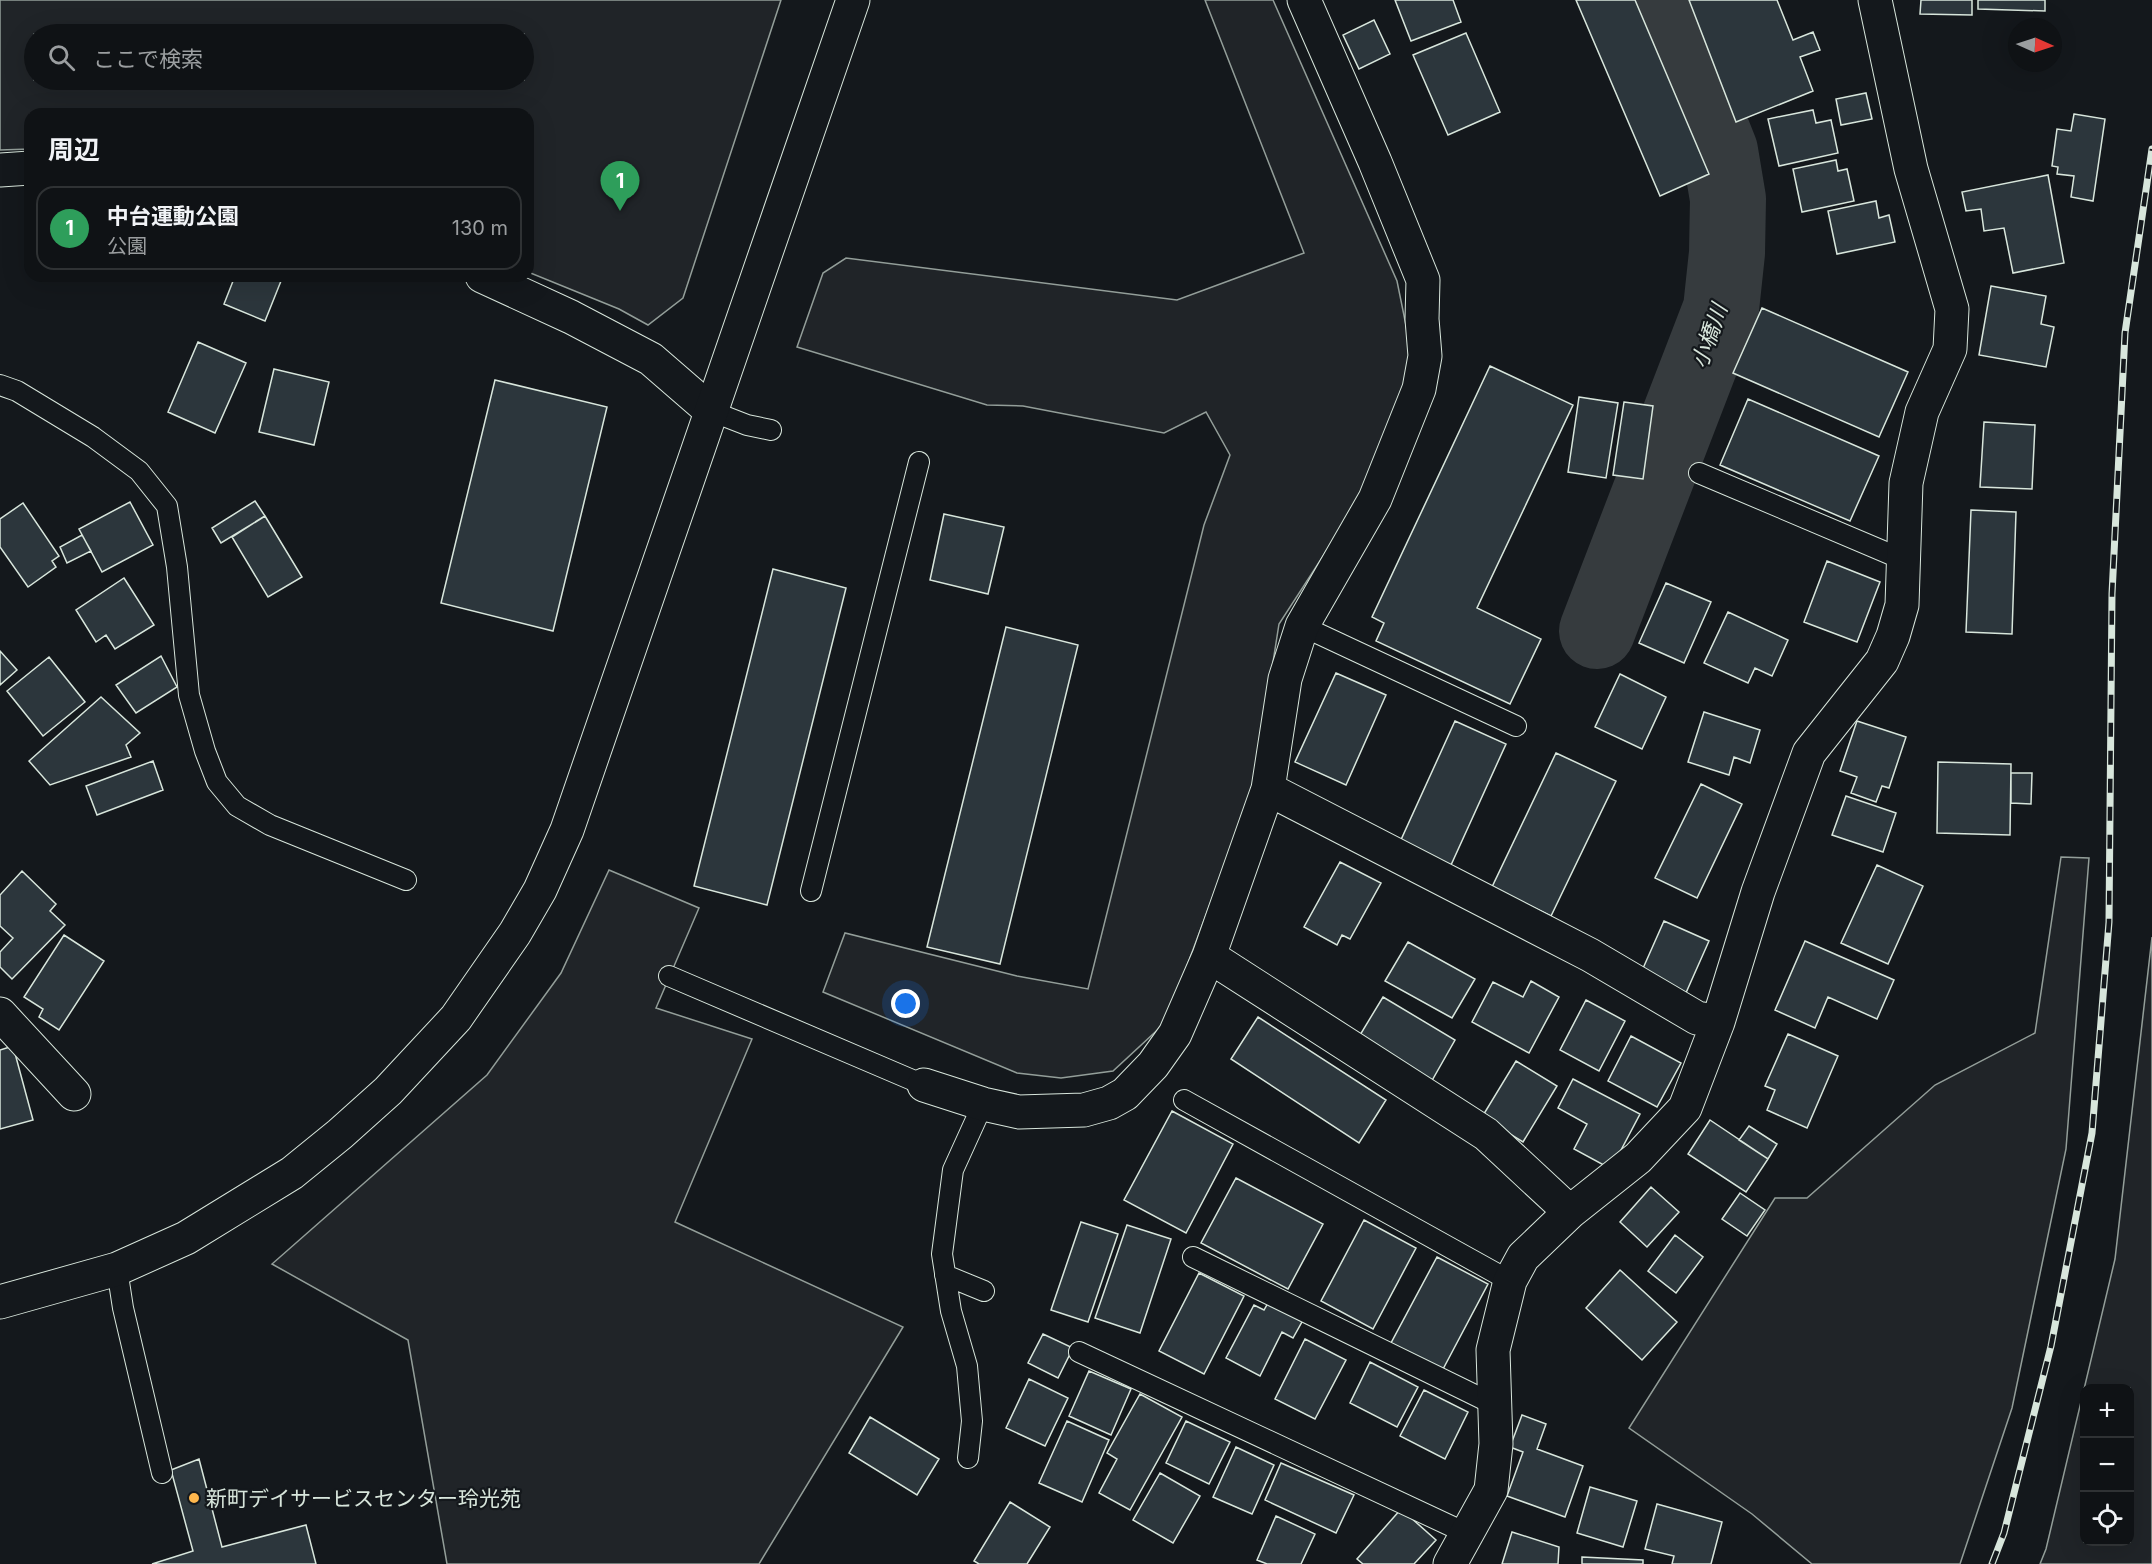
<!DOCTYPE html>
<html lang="ja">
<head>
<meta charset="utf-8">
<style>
  :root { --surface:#0f1215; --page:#1d2022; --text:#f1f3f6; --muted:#9b9ea0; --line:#2f3234; --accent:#2563eb }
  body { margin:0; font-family:Inter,"Noto Sans JP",sans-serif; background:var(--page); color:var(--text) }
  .controls { position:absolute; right:18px; bottom:18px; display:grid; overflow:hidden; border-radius:12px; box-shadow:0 6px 24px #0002 }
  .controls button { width:54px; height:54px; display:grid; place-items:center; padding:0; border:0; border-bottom:2px solid var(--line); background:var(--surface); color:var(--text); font:30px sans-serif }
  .compass { position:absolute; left:2008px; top:18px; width:54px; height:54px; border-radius:50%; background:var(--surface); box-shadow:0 6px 24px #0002; rotate:93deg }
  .you { position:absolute; left:906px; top:1004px; width:21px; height:21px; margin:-15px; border:4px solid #fff; border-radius:50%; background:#1a73e8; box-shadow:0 0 0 9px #1a73e833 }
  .badge { display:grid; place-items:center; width:39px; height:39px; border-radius:50%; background:var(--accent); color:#fff; font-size:20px; font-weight:700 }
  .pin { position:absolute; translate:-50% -50px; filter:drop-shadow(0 2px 3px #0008) }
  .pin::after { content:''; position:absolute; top:32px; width:21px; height:18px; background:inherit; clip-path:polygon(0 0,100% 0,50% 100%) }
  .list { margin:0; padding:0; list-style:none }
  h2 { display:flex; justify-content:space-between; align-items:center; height:78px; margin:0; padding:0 24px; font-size:26px }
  h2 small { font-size:20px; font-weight:400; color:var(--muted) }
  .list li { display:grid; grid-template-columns:39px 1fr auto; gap:18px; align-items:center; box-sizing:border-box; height:84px; margin:0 12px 12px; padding:0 12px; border:2px solid var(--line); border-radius:18px }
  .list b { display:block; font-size:22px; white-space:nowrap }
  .list p { margin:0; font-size:20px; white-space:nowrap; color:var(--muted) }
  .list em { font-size:20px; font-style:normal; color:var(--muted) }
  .icon { flex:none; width:33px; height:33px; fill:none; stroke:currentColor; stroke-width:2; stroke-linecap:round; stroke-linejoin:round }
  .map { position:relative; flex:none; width:2152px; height:1564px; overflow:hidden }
  .search { position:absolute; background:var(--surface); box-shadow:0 6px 24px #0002; left:24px; top:24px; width:510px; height:66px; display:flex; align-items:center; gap:15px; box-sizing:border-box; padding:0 21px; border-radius:33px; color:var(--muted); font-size:22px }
  .panel { position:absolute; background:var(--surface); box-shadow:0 6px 24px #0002; left:24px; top:108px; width:510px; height:174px; border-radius:18px }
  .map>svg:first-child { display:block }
</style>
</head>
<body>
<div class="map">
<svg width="2152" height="1564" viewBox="0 0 2152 1564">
  <rect width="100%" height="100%" fill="#14181c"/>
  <path fill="#202428" stroke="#939e99" stroke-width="1.5" fill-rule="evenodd" d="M0 0H781L683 298 648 325 619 309 528 272V114H30V149L0 150ZM34 34H524V80H34Z
    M1205 0H1273L1397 281 1411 350 1408 386 1353 510 1279 624 1253 789 1166 1022 1113 1071 1061 1078 1017 1073 823 992 845 933 1017 976 1088 989 1204 525 1230 455 1206 412 1164 433 1023 406 987 405 797 347 823 273 846 258 1177 300 1304 253Z
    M2061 857 2089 858 2066 1149 2012 1408 1960 1564H1812L1752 1514 1629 1428 1775 1198H1807L1935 1085 2035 1033Z
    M609 870 699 908 656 1008 752 1039 675 1222 903 1327 759 1564H447L408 1340 272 1264 487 1075 561 973Z
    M2152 937V1564H2040L2046 1549 2115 1259ZM2130 1388V1542H2084V1388Z"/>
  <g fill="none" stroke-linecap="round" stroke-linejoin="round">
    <path stroke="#363b3e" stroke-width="76" d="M1597 631 1721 309 1727 253 1728 199 1720 151 1660 0"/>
  </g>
  <path fill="#2c363c" stroke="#d8e6dc" stroke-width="1.5" d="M1395 0H1453L1461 22 1411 41Z
    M1576 0H1635L1709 174 1660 196Z
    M1689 0H1777L1793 40 1813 32 1820 50 1800 57 1813 91 1736 122Z
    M1921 0H1972V15L1920 14Z
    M1978 0H2045V11L1978 9Z
    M1374 20 1390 54 1359 69 1343 35Z
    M1466 33 1500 112 1448 135 1413 55Z
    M1866 93 1872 119 1841 125 1836 99Z
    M1813 110 1816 123 1831 120 1838 153 1779 166 1768 119Z
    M2074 114 2105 119 2093 201 2071 197 2074 176 2057 174 2058 167 2052 166 2057 129 2071 131Z
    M1836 160 1838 171 1847 169 1854 201 1802 212 1793 169Z
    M2048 175 2064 263 2013 273 2004 228 1984 231 1981 209 1966 211 1962 192Z
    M1876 201 1879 218 1889 215 1895 242 1837 254 1828 211Z
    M235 276H283L265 321 224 304Z
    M1991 286 2046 296 2041 324 2054 327 2046 367 1979 355Z
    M1762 308 1908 372 1879 437 1733 373Z
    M198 342 246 363 215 433 168 412Z
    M1490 366 1573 405 1477 608 1541 639 1510 704 1376 641 1384 623 1372 617Z
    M274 369 329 382 314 445 259 432Z
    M495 380 607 407 553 631 441 603Z
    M1579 397 1618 403 1606 478 1568 472Z
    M1748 399 1879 456 1850 521 1720 465Z
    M1624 402 1653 406 1643 479 1613 475Z
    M1984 422 2035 425 2032 489 1980 487Z
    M255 501 265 516 221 543 212 528Z
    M130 502 153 545 102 572 79 529Z
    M23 503 59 556 52 561 56 567 28 587 0 547V519Z
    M1971 510 2016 512 2012 634 1966 632Z
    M944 514 1004 527 988 594 930 580Z
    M265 516 302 577 268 597 232 537Z
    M82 535 91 551 67 563 60 547Z
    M1827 561 1880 582 1857 642 1804 622Z
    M773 569 846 588 767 905 694 886Z
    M124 578 154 625 115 649 106 635 96 642 76 610Z
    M1666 583 1711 602 1684 663 1639 643Z
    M1728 612 1788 640 1772 676 1755 668 1748 683 1704 663Z
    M1006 627 1078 645 1000 964 927 947Z
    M0 651 17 670 0 685Z
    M161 656 177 687 136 713 116 685Z
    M49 657 85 702 43 736 7 691Z
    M1336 673 1386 695 1346 785 1295 762Z
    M1620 674 1666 697 1642 749 1595 727Z
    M101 697 140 733 126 745 131 757 50 785 29 761Z
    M1704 712 1760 730 1750 763 1734 757 1729 775 1688 762Z
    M1455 721 1506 744 1451 865 1400 842Z
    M1857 721 1906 737 1889 788 1882 786 1876 802 1851 793 1857 777 1840 771Z
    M1556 753 1616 781 1551 916 1492 887Z
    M153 761 163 790 97 815 86 786Z
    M1938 762 2011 764 2010 835 1937 833Z
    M2011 773H2032L2031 804 2011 803Z
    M1701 784 1742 804 1697 898 1655 878Z
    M1846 796 1896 813 1883 852 1832 835Z
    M1340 862 1381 883 1350 939 1342 935 1337 945 1304 927Z
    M1877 865 1923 886 1888 964 1841 943Z
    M22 871 56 904 50 911 65 925 12 979 0 967V952L13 938 0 926V895Z
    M1664 921 1709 941 1685 995 1640 975Z
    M64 935 104 961 59 1030 39 1017 43 1009 24 997Z
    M1805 941 1894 980 1877 1019 1828 997 1815 1028 1775 1010Z
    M1408 942 1475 979 1452 1018 1385 981Z
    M1531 981 1559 997 1529 1053 1472 1022 1493 982 1523 997Z
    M1383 997 1455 1040 1430 1084 1357 1040Z
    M1586 1000 1625 1021 1599 1071 1560 1050Z
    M1258 1017 1386 1100 1359 1143 1231 1059Z
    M1788 1034 1838 1056 1807 1128 1767 1110 1775 1090 1765 1086Z
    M1631 1036 1681 1063 1657 1107 1608 1081Z
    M13 1046 33 1120 0 1129V1050Z
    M1516 1061 1557 1086 1523 1142 1482 1117Z
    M1573 1079 1640 1114 1611 1169 1574 1149 1587 1124 1558 1108Z
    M1172 1111 1233 1144 1186 1233 1124 1200Z
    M1710 1120 1768 1159 1746 1192 1688 1154Z
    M1749 1126 1777 1144 1768 1159 1739 1140Z
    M1236 1178 1323 1224 1288 1289 1201 1243Z
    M1651 1187 1679 1212 1647 1247 1620 1222Z
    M1740 1193 1765 1210 1747 1236 1722 1219Z
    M1364 1220 1416 1248 1373 1329 1321 1301Z
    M1081 1222 1118 1234 1088 1322 1051 1310Z
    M1127 1225 1171 1239 1140 1333 1095 1318Z
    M1675 1235 1703 1257 1676 1293 1648 1271Z
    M1437 1257 1488 1284 1442 1371 1391 1343Z
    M1620 1270 1677 1322 1642 1360 1586 1308Z
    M1199 1273 1244 1296 1204 1374 1159 1351Z
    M1268 1303 1303 1320 1293 1338 1282 1332 1260 1376 1226 1358 1254 1305 1264 1310Z
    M1043 1334 1073 1348 1058 1378 1028 1363Z
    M1305 1339 1346 1360 1315 1419 1275 1399Z
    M1370 1362 1418 1387 1397 1427 1350 1403Z
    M1089 1371 1131 1389 1111 1435 1069 1416Z
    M1029 1379 1068 1398 1045 1446 1006 1428Z
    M1424 1390 1468 1412 1445 1459 1400 1436Z
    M1140 1394 1182 1417 1130 1510 1099 1493 1117 1459 1107 1453Z
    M1522 1415 1546 1424 1537 1449 1583 1466 1565 1517 1507 1496 1523 1452 1510 1447Z
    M870 1417 939 1459 917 1495 849 1453Z
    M1067 1421 1109 1440 1082 1502 1039 1483Z
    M1186 1421 1230 1442 1209 1484 1166 1463Z
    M1236 1447 1274 1465 1252 1514 1213 1497Z
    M199 1459 222 1547 306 1525 316 1564H152L193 1551 171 1470Z
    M1281 1463 1354 1495 1336 1533 1265 1500Z
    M1160 1473 1200 1496 1173 1543 1133 1520Z
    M1590 1487 1637 1501 1623 1547 1577 1533Z
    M1010 1502 1050 1527 1027 1564H979L974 1561Z
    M1657 1504 1722 1522 1711 1564H1672L1674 1556 1645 1549Z
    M1401 1509 1436 1540 1414 1564H1363L1357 1559Z
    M1276 1516 1315 1534 1301 1564H1267L1257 1560Z
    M1512 1532 1559 1547 1558 1564H1502Z
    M1582 1557 1643 1560V1564H1582Z"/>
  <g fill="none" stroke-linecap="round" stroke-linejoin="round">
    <defs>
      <path id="service" d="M0 385 17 391 93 437 139 471 167 506 177 567 189 695 205 751 217 782 237 806 270 825 406 880
        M711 411 747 425 771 430
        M1699 473 1904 560
        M1302 626 1516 726
        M811 891 919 462
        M669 976 924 1085
        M1184 1100 1510 1281
        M1193 1257 1493 1404
        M117 1269 123 1308 162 1473
        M945 1275 984 1291
        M1079 1352 1468 1534
        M968 1458 972 1421 967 1366 951 1311 942 1254 953 1170 983 1104"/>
      <path id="minor" d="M0 170 30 168
        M482 276 571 317 651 359 711 411
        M1268 789 1590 955 1697 1018 1718 1022
        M1209 956 1486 1134 1570 1212
        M0 1014 74 1094
        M924 1085 983 1104 1019 1112 1084 1110 1109 1103 1125 1094 1153 1065 1175 1034 1209 956 1268 789 1285 679 1302 626 1375 499 1419 389 1425 356 1422 319 1423 280 1375 162 1304 0
        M1450 1564 1491 1490 1496 1444 1493 1350 1510 1281 1523 1257 1570 1212 1638 1158 1685 1108 1718 1022 1758 892 1809 753 1882 661 1893 636 1902 605 1906 483 1922 412 1950 349 1952 309 1911 169 1875 0"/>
      <path id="tertiary" d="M0 1302 117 1269 186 1238 292 1173 340 1134 388 1091 456 1018 515 933 540 890 567 830 853 0"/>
    </defs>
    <use href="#service" stroke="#d8e6dc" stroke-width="22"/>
    <use href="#minor" stroke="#d8e6dc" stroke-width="35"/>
    <use href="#tertiary" stroke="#d8e6dc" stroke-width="35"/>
    <use href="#service" stroke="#14181c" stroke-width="20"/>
    <use href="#minor" stroke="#14181c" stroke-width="33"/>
    <use href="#tertiary" stroke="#14181c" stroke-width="33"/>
    <defs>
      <path id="rail" d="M1992 1564 2004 1533 2051 1346 2092 1133 2109 922 2112 594 2125 333 2152 149"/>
    </defs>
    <use href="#rail" stroke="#d8e6dc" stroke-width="7"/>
    <use href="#rail" stroke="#14181c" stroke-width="4.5" stroke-dasharray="14" stroke-linecap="butt"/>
  </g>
  <circle fill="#ffb74d" stroke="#14181c" stroke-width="2" cx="194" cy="1498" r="6"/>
  <g text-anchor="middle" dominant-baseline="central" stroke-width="4.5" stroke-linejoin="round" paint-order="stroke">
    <g font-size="21" fill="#d8e6dc" stroke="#14181c" text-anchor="start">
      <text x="206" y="1498">新町デイサービスセンター玲光苑</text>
    </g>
    <g font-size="22" font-style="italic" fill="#d8e6dc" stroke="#14181c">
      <text transform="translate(1709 336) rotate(-71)">小橋川</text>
    </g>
  </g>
</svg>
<div class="controls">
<button>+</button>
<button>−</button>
<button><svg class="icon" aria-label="locate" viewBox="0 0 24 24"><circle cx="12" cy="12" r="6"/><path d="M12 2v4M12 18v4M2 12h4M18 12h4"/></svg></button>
</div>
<svg class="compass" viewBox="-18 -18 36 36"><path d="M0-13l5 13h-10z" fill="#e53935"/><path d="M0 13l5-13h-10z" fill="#9b9ea0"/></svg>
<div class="you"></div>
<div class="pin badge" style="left:620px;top:211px;background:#2e9e5b">1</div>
<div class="search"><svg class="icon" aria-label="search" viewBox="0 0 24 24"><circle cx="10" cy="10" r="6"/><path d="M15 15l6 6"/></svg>ここで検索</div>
<section class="panel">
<h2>周辺<small></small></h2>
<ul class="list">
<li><span class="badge" style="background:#2e9e5b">1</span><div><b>中台運動公園</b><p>公園</p></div><em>130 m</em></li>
</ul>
</section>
</div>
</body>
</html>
